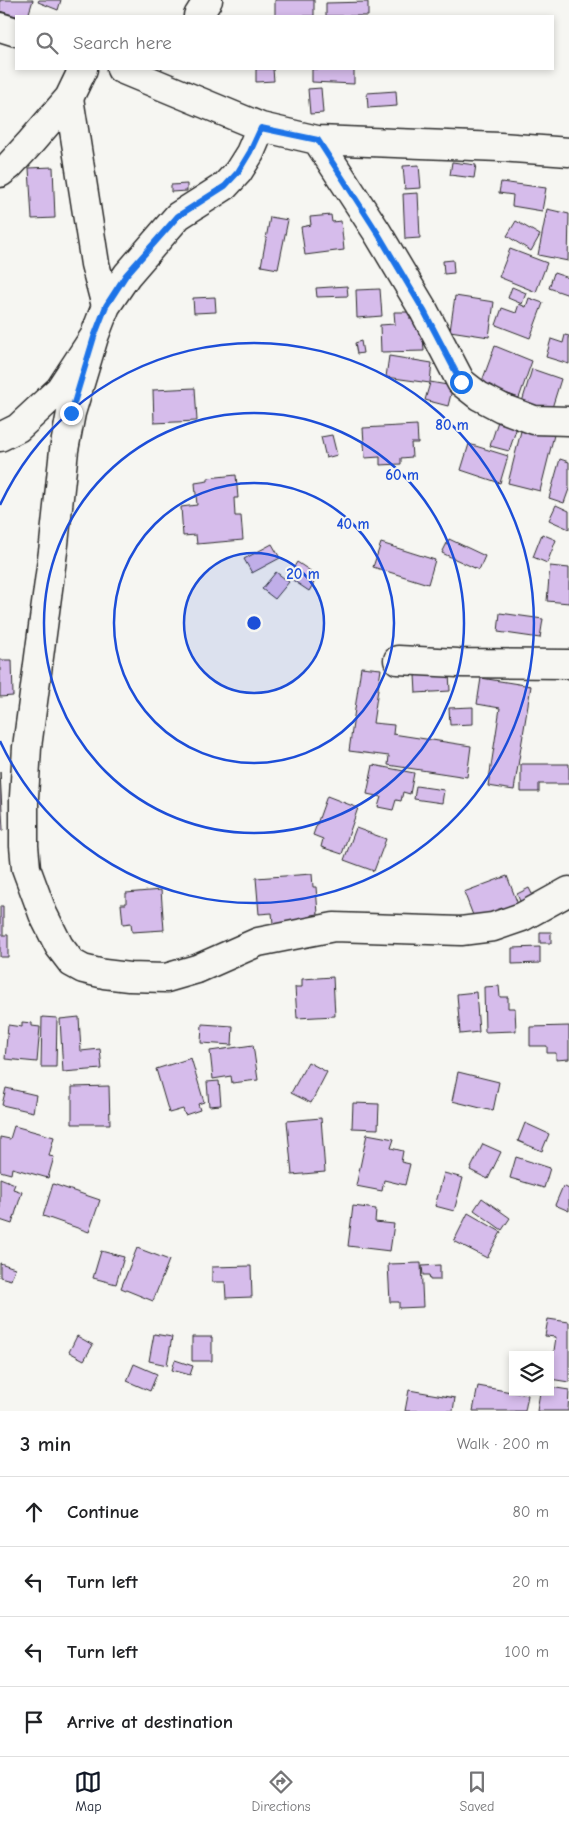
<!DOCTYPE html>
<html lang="en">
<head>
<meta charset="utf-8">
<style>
  :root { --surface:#fff; --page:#f2f2f2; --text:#202124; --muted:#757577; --line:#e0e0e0; --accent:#111827 }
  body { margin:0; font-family:"Comic Neue",sans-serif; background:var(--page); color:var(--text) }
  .controls { position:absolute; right:15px; bottom:15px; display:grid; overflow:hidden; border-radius:0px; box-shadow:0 2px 8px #0003 }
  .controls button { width:45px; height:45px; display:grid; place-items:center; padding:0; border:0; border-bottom:1px solid var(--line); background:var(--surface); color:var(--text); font:25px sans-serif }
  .stop { position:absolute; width:15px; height:15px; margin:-11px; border:4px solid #1a73e8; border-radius:50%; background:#fff }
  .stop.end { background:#1a73e8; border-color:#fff; box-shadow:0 1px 5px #0008 }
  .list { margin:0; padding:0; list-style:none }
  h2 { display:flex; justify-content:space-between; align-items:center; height:65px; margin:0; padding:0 20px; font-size:21px }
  h2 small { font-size:16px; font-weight:400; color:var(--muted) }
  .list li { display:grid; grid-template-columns:32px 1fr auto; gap:15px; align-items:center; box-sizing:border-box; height:70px; padding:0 20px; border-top:1px solid var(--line) }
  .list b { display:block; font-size:19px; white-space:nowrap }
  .list em { font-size:16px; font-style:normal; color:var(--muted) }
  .icon { flex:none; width:28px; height:28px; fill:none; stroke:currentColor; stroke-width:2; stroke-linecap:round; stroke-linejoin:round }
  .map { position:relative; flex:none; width:569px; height:1411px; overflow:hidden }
  .search { position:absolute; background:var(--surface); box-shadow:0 2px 8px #0003; left:15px; right:15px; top:15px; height:55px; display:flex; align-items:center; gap:12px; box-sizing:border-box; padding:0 18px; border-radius:0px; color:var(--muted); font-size:19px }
  .sheet { height:345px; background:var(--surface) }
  nav { display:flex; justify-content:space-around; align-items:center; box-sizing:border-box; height:70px; border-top:1px solid var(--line); background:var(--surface); font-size:14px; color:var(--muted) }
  nav a { display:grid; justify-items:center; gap:2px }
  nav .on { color:var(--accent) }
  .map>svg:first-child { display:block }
</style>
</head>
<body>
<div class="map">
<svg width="569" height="1411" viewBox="0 0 569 1411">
  <rect width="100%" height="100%" fill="#f6f6f2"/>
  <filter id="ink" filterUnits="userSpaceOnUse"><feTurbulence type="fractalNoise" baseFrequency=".02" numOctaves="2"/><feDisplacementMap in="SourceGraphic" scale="10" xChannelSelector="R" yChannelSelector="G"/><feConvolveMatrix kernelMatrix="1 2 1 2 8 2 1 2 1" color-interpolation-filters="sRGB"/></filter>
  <g filter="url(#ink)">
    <path fill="#d6bceb" stroke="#2b2b2b" d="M0 0H33L28 16H16L0 11Z
      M39 0H61L58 10 38 2Z
      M275 0H314V16H275Z
      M368 2V16H326V3Z
      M256 69H273L274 81 256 82Z
      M312 69H354V84L312 82Z
      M321 88 323 113 310 114 308 89Z
      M396 91 397 106 368 108 367 93Z
      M452 162 476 165 474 178 450 175Z
      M419 165 421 188 405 189 403 166Z
      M53 167 55 218 32 219 29 168Z
      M501 182 546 188 542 211 512 206 513 195 499 193Z
      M187 184V191L171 192V185Z
      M418 193 420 238 405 239 403 194Z
      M547 209 569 214 568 261 538 255Z
      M331 215 332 222 341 221 344 250 305 255 301 227 311 225 310 217Z
      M270 217 288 220 278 269 261 266Z
      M516 221 540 235 531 251 507 236Z
      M510 249 547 263 536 292 499 277Z
      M453 260 454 273 444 274 443 261Z
      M554 273 569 278V295L549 288Z
      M347 286 348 296 317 297 316 288Z
      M512 287 526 293 522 304 508 298Z
      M380 289 382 316 357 318 356 290Z
      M455 296 494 302 489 337 450 331Z
      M215 297 216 312 194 313 193 298Z
      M529 298 543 303 530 338 496 325 502 308 516 313 519 304 526 307Z
      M394 312H410V319H422L424 351 381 352 380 325 395 324Z
      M565 335 569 336V364L546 357 551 339 563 343Z
      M361 341 363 353 357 354 355 343Z
      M495 346 532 361 519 398 481 384Z
      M389 356 432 363 430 382 453 386 448 406 425 400 430 383 386 377Z
      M532 369 561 379 551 411 522 402Z
      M195 388 197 421 154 423 153 390Z
      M500 415 519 421 509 451 490 446Z
      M417 425 418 443H411L412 457 401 458V464L380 465V457L365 458 363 428Z
      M522 427 554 435 540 491 508 483Z
      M332 435 337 455 326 458 321 437Z
      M469 444 508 456 500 483 461 470Z
      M560 459 569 462V489L564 503 549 498Z
      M236 475 238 498H234L235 516H241L243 540 197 544 196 535 183 536 181 507 197 505 195 483 208 481V478Z
      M556 505 569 511V529L549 520Z
      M542 534 556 540 547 563 533 557Z
      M449 539 485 556 479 570 442 553Z
      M381 543 435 560 428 584 373 567Z
      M272 544 280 558 252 573 244 559Z
      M297 562 318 576 309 591 288 577Z
      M550 566 569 568V603L547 601Z
      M276 572 289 582 275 599 262 589Z
      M500 613 543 619 540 638 498 632Z
      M0 660H12L13 696 0 697Z
      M361 667 381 669 373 723 394 725 393 734 471 746 467 777 388 765 389 756 349 751Z
      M449 673 450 691 416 693 415 675Z
      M481 678 531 686 514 790 488 786 500 708 477 704Z
      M473 707V724L450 725 449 708Z
      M521 764H569V784H539V792H521Z
      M373 765 414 773 410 794 403 792 401 801 396 800 393 810 378 807 381 797 367 794Z
      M0 772 3 830H0Z
      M416 786 444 790 442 803 414 799Z
      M327 796 358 808 342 854 321 847 323 839 313 835Z
      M356 828 386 839 374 871 344 860Z
      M312 874 313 887H316L318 914 312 915 313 925 274 934 272 913 259 914 256 878Z
      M507 876 519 907 476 923 464 892Z
      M529 888 535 900 522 906 517 894Z
      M161 890 164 930 132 932 131 923 123 924 121 904H126V893Z
      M0 906H3V935H8V957H0Z
      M540 932H551V943H540Z
      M540 947V963L512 964V948Z
      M333 977 335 1016 297 1018 295 987H302V979Z
      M499 986 500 997H508V1008H515L516 1031 485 1032 484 987Z
      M476 992 479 1032 460 1034 457 994Z
      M42 1017 57 1018 56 1067H41Z
      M79 1017 81 1051 100 1049 102 1069 63 1072 60 1019Z
      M22 1022 32 1023V1026L40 1027 37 1062 5 1059 8 1025 22 1027Z
      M202 1024 233 1026 232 1045 201 1043Z
      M569 1026V1059L556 1060V1053H547V1046H530V1027Z
      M253 1045 258 1080 232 1083 231 1076 213 1079 210 1051Z
      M191 1058 204 1102 198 1104 200 1110 185 1115 183 1109 169 1113 156 1069Z
      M308 1062 327 1072 311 1103 291 1093Z
      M458 1072 499 1082 493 1111 452 1101Z
      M219 1081 221 1105 209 1106 207 1082Z
      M109 1086 110 1124H72V1087Z
      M6 1088 36 1095 33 1112 2 1105Z
      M353 1103 379 1104 378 1129 352 1128Z
      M321 1118 325 1172 292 1175 287 1121Z
      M525 1123 549 1134 542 1151 518 1141Z
      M14 1126 54 1137 49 1156 54 1157 48 1178 12 1168 11 1174 0 1171V1137L10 1139Z
      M367 1134 394 1139 391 1148 403 1151 401 1162 410 1164 405 1185 384 1180 382 1191 356 1186Z
      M483 1144 501 1152 488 1179 470 1170Z
      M516 1157 550 1168 544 1188 510 1178Z
      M444 1173 463 1178 454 1211 435 1206Z
      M0 1178 15 1184 13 1189 22 1192 12 1224 0 1220Z
      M53 1184 100 1200 89 1232 43 1216Z
      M563 1186 569 1189V1211L555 1205Z
      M482 1198 510 1218 502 1230 474 1210Z
      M353 1206 376 1209 375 1222 394 1224 390 1251 348 1246Z
      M468 1213 501 1232 487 1258 454 1241Z
      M137 1248 169 1260 153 1301 121 1288Z
      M101 1251 124 1257 116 1284 93 1278Z
      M0 1263 15 1268 11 1280 0 1277Z
      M421 1263 423 1307 399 1308V1302H390L388 1264Z
      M440 1265V1280H430L429 1275H423L422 1266Z
      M251 1266 252 1297 226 1298 225 1282H212V1267Z
      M548 1319 569 1322V1382L550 1379 556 1337 545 1336Z
      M154 1334 172 1337 167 1365 149 1361Z
      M77 1336 93 1345 84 1360 69 1352Z
      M192 1337H212V1361H192Z
      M175 1360 193 1366 190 1375 172 1370Z
      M134 1364 157 1374 150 1391 127 1381Z
      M478 1386 528 1395 525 1411H473Z
      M550 1387 569 1390 568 1411H537L540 1392H550Z
      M409 1390 455 1398 453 1411H405Z"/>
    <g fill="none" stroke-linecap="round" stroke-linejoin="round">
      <defs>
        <path id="minor" d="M198 16 208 0
          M0 27 16 32
          M121 69 261 127 317 140 500 147 569 152
          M69 98 95 264 106 306
          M317 140 377 232 424 311 461 382 479 396 502 408 534 420 569 421
          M0 173 9 166 31 142 69 98 83 69
          M94 337 71 413 64 450 54 544 27 747 24 797V846L26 868 43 914 59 946 72 963 83 969 104 974 129 977 166 978 197 969 258 942 334 927 461 931 493 927 522 917 569 891
          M0 437 18 428 60 389 94 337 106 306 127 275 178 216 225 186 238 172 250 153 261 127
          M398 660 458 663 569 664"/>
      </defs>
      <use href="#minor" stroke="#2b2b2b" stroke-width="31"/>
      <use href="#minor" stroke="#f6f6f2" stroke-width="28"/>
    </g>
  </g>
  <g fill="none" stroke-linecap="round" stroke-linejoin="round" filter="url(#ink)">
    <path stroke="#1a73e8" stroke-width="6" d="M71 413 94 337 106 306 126 275 178 216 225 186 238 172 250 152 261 128 318 140 377 232 424 311 461 382"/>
  </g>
  <circle cx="254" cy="623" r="70" fill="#1d4ed8" fill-opacity=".12"/>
  <g fill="none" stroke="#1d4ed8" stroke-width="2.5">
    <circle cx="254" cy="623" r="70"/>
    <circle cx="254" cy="623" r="140"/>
    <circle cx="254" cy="623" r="210"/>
    <path d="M0 505A280 280 0 1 1 0 741"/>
  </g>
  <circle cx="254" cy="623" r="8" fill="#1d4ed8" stroke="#f6f6f2" stroke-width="2.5"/>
  <g font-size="15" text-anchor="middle" font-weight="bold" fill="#1d4ed8" stroke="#f6f6f2" stroke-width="4" stroke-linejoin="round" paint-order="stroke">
    <text x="452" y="430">80 m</text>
    <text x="402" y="480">60 m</text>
    <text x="353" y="529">40 m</text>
    <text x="303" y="579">20 m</text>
  </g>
</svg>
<div class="controls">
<button><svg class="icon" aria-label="layers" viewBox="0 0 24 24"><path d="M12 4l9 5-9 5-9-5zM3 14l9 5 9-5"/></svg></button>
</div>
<div class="stop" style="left:461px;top:382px"></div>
<div class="stop end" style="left:71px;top:413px"></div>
<div class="search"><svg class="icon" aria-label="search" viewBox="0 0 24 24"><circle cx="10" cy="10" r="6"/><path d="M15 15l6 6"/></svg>Search here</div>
</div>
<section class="sheet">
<h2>3 min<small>Walk · 200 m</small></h2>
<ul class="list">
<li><svg class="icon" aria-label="ahead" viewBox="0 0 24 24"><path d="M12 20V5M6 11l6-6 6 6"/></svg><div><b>Continue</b></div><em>80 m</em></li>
<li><svg class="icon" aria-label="left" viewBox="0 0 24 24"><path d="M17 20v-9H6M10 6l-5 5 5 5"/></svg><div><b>Turn left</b></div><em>20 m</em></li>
<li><svg class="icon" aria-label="left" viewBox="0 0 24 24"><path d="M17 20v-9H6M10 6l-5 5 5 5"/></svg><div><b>Turn left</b></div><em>100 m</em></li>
<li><svg class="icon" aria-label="arrive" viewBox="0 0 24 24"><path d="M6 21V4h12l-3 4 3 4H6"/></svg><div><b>Arrive at destination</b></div></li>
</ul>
</section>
<nav>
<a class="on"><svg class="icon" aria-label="map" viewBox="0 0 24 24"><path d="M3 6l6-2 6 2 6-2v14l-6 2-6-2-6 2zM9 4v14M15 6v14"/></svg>Map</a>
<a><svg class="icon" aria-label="directions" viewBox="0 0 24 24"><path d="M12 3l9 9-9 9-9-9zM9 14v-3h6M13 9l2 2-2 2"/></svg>Directions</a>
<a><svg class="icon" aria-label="saved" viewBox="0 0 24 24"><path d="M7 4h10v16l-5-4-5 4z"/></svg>Saved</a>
</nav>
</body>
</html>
